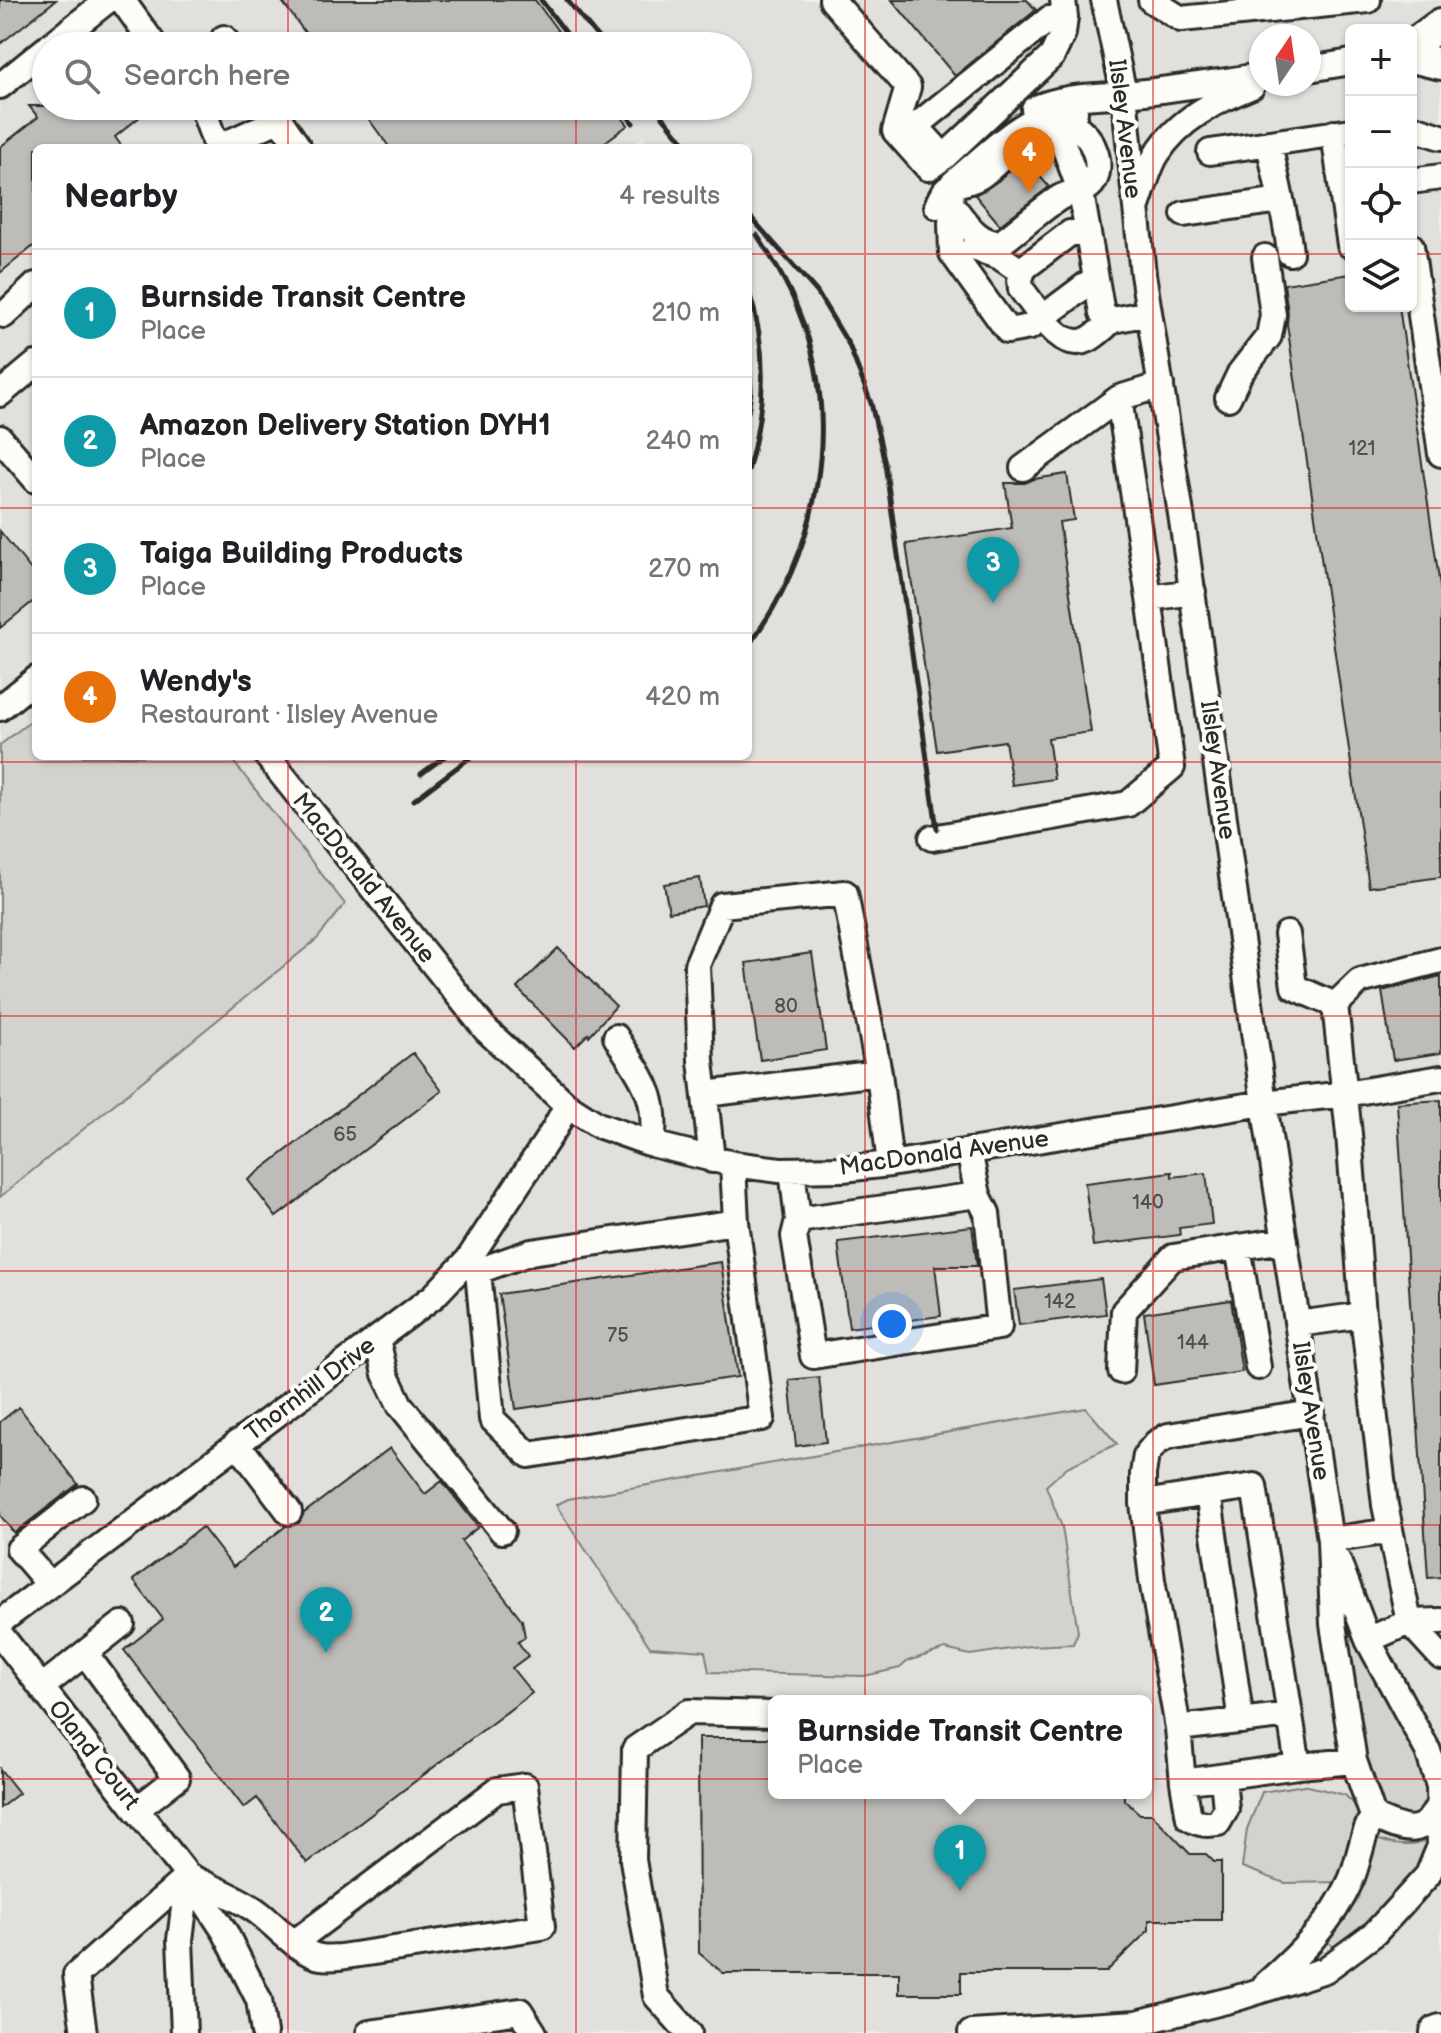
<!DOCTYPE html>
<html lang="en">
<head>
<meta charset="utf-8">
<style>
  :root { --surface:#fff; --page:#f6f6f6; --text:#202124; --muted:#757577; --line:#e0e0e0; --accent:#ea580c }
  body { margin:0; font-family:"Balsamiq Sans",sans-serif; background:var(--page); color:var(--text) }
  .controls { position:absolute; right:24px; top:24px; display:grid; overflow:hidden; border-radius:12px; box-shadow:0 2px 6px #0004 }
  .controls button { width:72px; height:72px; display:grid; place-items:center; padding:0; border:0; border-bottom:2px solid var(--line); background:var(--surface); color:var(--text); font:40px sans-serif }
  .compass { position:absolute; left:1249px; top:24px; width:72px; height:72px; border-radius:50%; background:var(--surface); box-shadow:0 2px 6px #0004; rotate:13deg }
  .you { position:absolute; left:892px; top:1324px; width:28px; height:28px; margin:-20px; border:6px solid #fff; border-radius:50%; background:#1a73e8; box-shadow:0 0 0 12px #1a73e833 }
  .badge { display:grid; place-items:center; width:52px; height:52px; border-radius:50%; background:var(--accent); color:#fff; font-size:26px; font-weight:700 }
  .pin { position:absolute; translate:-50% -66px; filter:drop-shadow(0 2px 4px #0008) }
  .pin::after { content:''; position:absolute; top:42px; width:28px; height:24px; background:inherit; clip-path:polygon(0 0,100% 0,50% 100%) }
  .popup { position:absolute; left:768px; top:1695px; width:384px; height:104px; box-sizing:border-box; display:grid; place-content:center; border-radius:12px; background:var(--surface); filter:drop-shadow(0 2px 6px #0005); font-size:26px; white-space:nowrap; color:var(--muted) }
  .popup b { font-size:30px; color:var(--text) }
  .popup::after { content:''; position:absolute; left:50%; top:100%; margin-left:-16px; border:16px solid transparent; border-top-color:var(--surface) }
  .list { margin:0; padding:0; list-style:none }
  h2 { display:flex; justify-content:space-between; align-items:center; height:104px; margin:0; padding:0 32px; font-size:34px }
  h2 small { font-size:26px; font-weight:400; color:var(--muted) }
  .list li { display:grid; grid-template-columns:52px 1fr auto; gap:24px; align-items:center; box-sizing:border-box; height:128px; padding:0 32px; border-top:2px solid var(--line) }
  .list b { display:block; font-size:30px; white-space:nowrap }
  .list p { margin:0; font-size:26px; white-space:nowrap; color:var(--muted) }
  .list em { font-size:26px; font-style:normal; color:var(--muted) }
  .icon { flex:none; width:44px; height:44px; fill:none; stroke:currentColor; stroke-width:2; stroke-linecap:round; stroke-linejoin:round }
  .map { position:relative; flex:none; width:1441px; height:2033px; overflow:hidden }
  .search { position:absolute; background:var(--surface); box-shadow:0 2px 6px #0004; left:32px; top:32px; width:720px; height:88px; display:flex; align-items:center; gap:20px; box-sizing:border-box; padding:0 28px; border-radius:44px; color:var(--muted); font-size:30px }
  .panel { position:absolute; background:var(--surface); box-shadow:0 2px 6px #0004; left:32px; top:144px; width:720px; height:616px; border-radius:12px }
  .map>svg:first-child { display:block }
</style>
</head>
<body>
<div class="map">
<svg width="1441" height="2033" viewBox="0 0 1441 2033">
  <rect width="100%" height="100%" fill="#f0efeb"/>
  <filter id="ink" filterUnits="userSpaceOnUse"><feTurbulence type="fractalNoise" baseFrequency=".0125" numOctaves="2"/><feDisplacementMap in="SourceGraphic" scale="16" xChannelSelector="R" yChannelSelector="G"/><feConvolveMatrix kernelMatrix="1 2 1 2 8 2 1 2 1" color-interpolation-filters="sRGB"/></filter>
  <g filter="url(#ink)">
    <path fill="#e1e0dc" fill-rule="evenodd" d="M0 0H1441V2033H0V1197L317 939 345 904 229 756H748V148H650L643 137 628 148H36V717L0 745ZM1351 30H1411V306H1351ZM1261 36H1309V84H1261ZM46 46H738V106H46ZM1085 1408 1116 1445 1067 1467 1046 1485 1062 1527 1078 1631 1073 1644 1030 1646 970 1655 945 1649 908 1661 900 1668 864 1676 709 1672 706 1651 556 1504 568 1499ZM774 1701H1146V1793H774Z"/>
    <path fill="#d3d2cf" stroke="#7f7e7d" stroke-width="2" d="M36 717V756H229L345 904 317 939 0 1197V745Z
      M1086 1408 1117 1444 1067 1467 1046 1486 1062 1527 1078 1632 1073 1644 1030 1646 970 1655 945 1649 908 1661 900 1668 864 1676 709 1672 705 1651 650 1647 556 1505 568 1499Z
      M1350 1617 1402 1716 1427 1780 1428 1795 1420 1812 1410 1817 1388 1813 1376 1797 1367 1775 1345 1619Z
      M1304 1785 1345 1795 1358 1808 1359 1849 1343 1882 1285 1883 1242 1867 1247 1829 1262 1792Z
      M1371 1837C1392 1845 1408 1849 1428 1840 1422 1890 1373 1921 1336 1950L1325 1939Z"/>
    <path fill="#bdbcb8" stroke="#2b2b2b" stroke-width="2" d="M0 0H56L0 44Z
      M281 0H535L569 46H315Z
      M892 0H1027L1036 10 955 76Z
      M29 106H135L142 115 115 137 123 148H36V244L0 273V147L38 117Z
      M359 106H613L628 125 597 148H390Z
      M1024 157 1049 187 1000 225 975 195 998 181Z
      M1351 274V306H1399L1441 593V877L1369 887 1287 324 1288 313 1284 284Z
      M1067 474 1074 520 1059 522 1091 732 1048 738 1054 779 1012 785 1005 741 937 751 906 544 1012 528 1005 483H1025L1034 479Z
      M0 531 36 576V599L0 628Z
      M700 878 704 906 669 912 664 884Z
      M558 948 616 1006 589 1036 588 1034 575 1047 517 988Z
      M812 953 826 1050 760 1060 746 963Z
      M1441 976V1053L1393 1060 1382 991Z
      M413 1053 442 1091 276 1217 248 1180Z
      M1441 1100V1577L1428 1578 1397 1103Z
      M1172 1172V1177L1206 1173 1212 1224 1179 1228 1180 1235 1093 1246 1085 1183Z
      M972 1226 977 1266H935L941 1316 849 1328 838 1242Z
      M721 1262 738 1377 516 1409 499 1294Z
      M1101 1279 1106 1314 1019 1325 1014 1290Z
      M1231 1300 1242 1372 1154 1385 1144 1313Z
      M819 1377 826 1442 796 1446 789 1380Z
      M19 1407 78 1484 14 1533 0 1515V1422Z
      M390 1448 425 1494 442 1481 478 1527 461 1541 522 1620 525 1637 518 1642 528 1656 512 1668 532 1693 307 1863 257 1798 244 1808 124 1650 163 1619 133 1580 202 1527 233 1567 286 1526 299 1523 304 1513Z
      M698 1738H774V1793H1124V1800L1140 1814H1152L1190 1854H1206L1214 1862H1221V1920H1149V1930L1106 1972H961V1994H899V1973H723L699 1953Z
      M0 1769 19 1793 0 1808Z"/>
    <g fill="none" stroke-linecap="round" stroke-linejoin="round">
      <defs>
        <path id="minor" d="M122 0 155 46
          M832 0 908 87 895 131 928 168 944 157
          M1063 0 1065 17 1063 33 1052 56 944 157 916 126 1049 19 1065 17
          M1104 0 1124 94 1143 274 1183 527 1264 1103 1330 1540 1333 1624 1354 1761 1373 1816C1406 1832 1425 1839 1441 1799
          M1151 0 1181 19 1368 0
          M224 38 229 46
          M50 46 108 0
          M1309 69 1351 62
          M0 86 46 49
          M202 106 217 148
          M271 107 299 148
          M1034 109C1064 95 1094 97 1126 94 1171 90 1216 82 1261 76
          M1075 112 1061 121V138L1081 193 1102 313 1113 320 1149 313
          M1411 127 1441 137
          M1334 133 1342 191
          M1269 143C1276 180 1286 215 1290 253
          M217 148 280 119
          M1210 152 1351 131
          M1411 181 1441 177
          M937 206C948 177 957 189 979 177 1006 161 1038 104 1075 126 1083 131 1091 140 1094 149 1099 160 1099 175 1092 184 1082 195 1071 191 1059 198 1039 211 1020 229 1001 243 977 244 965 221 951 204L952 184C978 163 1021 118 1054 113L1061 121
          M1137 206C1143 190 1148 168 1157 154 1179 119 1216 101 1252 86
          M1184 214 1280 200
          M951 223 952 253 1008 331 1030 327 1094 279
          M1086 231 1070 233 1024 268 1020 279 1021 289C1036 307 1059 352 1087 340 1096 336 1105 326 1113 320
          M1350 245 1342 191 1351 190
          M1411 246 1441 454
          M974 248 1000 257 1016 268H1024
          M4 315 36 285
          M1161 385 1119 398 1149 598 1193 592
          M0 394 36 364
          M1228 398 1240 373 1269 336 1273 315 1265 257
          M0 438 36 480
          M1023 468 1119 398
          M0 708 36 679
          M267 756 486 1030 567 1105 598 1125 652 1144 733 1164 780 1170 843 1169 890 1164 1264 1103 1345 1094 1441 1078
          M932 838 1128 804 1172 767 1149 598
          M1287 934 1294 987 1335 1005 1349 1134 1363 1315 1385 1505 1409 1622 1441 1657
          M1335 1005 1360 981 1441 960
          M616 1037C641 1078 659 1093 652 1144
          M705 1094 879 1073
          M712 1160 701 1061 697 965 722 905 845 893 879 1073 890 1164
          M792 1170 798 1220 978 1195 969 1151
          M798 1220 794 1236 813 1356 999 1327 987 1213 978 1195
          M1238 1247 1258 1367
          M470 1261 478 1271 531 1252 736 1222 733 1164
          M478 1271 492 1419 529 1455 762 1418 736 1222
          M1298 1324 1363 1315
          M377 1339 385 1374 400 1405 502 1531
          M1121 1371 1124 1311 1173 1257 1285 1240
          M1312 1413 1168 1436 1156 1443 1146 1455 1143 1474V1503L1152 1580 1178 1728 1183 1782 1298 1766 1354 1761
          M237 1443 289 1512
          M1208 1493 1241 1721
          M1143 1503 1254 1486 1298 1766
          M1330 1540 1390 1531
          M49 1584 19 1549 83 1499
          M0 1622 434 1296 468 1260 555 1128 567 1105
          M0 1634 188 1876 225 1932 259 2000 264 2033
          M1368 1640 1409 1622 1441 1621
          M85 1653 177 1778 136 1810
          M42 1687 122 1624
          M1178 1728 1290 1715
          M1183 1782 1189 1818C1199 1824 1206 1825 1218 1823L1226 1809 1223 1778
          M188 1876C210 1887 235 1896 255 1910 273 1922 300 1955 321 1957 327 1958 334 1957 340 1957L542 1927 525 1786 497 1790 295 1942
          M1265 1985C1299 1955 1332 1923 1351 1880 1360 1859 1361 1836 1373 1816
          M84 2033 76 1975 188 1876
          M184 2033 180 1940 188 1876
          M369 2033 520 2011 534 2033
          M689 2033 656 1996 633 1860 635 1749 689 1712 774 1714
          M971 2033 1137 2023 1234 1999 1325 1970 1375 1933 1428 1875 1440 1846 1439 1786 1428 1751 1368 1640 1338 1561"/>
        <path id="major" d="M1411 46 1441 24
          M1411 57 1441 64"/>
        <path id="highway" d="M1438 2033 1441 2032"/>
      </defs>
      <use href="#minor" stroke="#2b2b2b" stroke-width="30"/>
      <use href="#major" stroke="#2b2b2b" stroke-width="36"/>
      <use href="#highway" stroke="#2b2b2b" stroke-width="40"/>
      <use href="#minor" stroke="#fdfcf7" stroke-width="24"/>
      <use href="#major" stroke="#fdfcf7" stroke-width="30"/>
      <use href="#highway" stroke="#fdfcf7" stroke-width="34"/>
      <path stroke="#2b2b2b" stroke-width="5" d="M541 0 576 46
        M567 0 605 46
        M620 106 633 123
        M654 106 689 148
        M748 214 817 292 849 345 871 403 885 464 937 829
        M748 289C769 351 765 409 748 471
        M748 349 751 391 748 412
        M748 646C819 552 844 421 798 310 788 284 773 260 757 235
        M421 774 445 756
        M414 800 472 756"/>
    </g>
  </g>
  <path fill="none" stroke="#d62828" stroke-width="2" stroke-opacity="0.55" d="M288 0V46M576 0V46M865 0V2033M1153 0V2033M288 106V148M576 106V148M0 254H36M748 254H1351M1411 254H1441M0 508H36M748 508H1441M288 756V2033M576 756V2033M0 762H1441M0 1016H1441M0 1271H1441M0 1525H1441M0 1779H1441"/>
  <g text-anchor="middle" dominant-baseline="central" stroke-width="8" stroke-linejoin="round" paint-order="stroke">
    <g font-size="20" fill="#504f4e">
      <text x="1362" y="449">121</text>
      <text x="786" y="1007">80</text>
      <text x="345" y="1135">65</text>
      <text x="1148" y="1203">140</text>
      <text x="1060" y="1302">142</text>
      <text x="618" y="1336">75</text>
      <text x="1193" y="1343">144</text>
    </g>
    <g font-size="24" fill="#2b2b2b" stroke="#fdfcf7">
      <text transform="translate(1125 129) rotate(83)">Ilsley Avenue</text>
      <text transform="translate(1218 770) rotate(82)">Ilsley Avenue</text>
      <text transform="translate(364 878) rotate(51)">MacDonald Avenue</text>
      <text transform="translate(944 1153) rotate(-8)">MacDonald Avenue</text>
      <text transform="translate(310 1389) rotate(-37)">Thornhill Drive</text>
      <text transform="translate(1311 1411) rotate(81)">Ilsley Avenue</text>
      <text transform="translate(94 1755) rotate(52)">Oland Court</text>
    </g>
  </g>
</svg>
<div class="controls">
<button>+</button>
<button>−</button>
<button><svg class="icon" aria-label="locate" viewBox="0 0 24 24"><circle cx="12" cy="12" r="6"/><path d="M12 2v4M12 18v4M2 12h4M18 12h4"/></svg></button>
<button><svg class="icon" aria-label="layers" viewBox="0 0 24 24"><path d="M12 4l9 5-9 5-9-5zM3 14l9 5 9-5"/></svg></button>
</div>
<svg class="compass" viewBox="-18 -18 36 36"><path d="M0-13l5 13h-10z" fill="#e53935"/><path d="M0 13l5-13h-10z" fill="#757577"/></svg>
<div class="you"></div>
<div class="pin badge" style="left:960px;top:1891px;background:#0f9aa8">1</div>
<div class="popup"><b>Burnside Transit Centre</b>Place</div>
<div class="pin badge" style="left:326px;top:1653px;background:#0f9aa8">2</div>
<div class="pin badge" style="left:993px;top:603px;background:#0f9aa8">3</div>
<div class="pin badge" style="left:1029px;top:193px;background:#e8710a">4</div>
<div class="search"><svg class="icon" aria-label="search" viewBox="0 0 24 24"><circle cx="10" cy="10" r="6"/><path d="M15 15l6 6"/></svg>Search here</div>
<section class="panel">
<h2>Nearby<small>4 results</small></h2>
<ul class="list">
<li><span class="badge" style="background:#0f9aa8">1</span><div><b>Burnside Transit Centre</b><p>Place</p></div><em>210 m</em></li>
<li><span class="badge" style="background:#0f9aa8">2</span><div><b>Amazon Delivery Station DYH1</b><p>Place</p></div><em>240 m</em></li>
<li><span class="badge" style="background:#0f9aa8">3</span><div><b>Taiga Building Products</b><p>Place</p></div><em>270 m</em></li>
<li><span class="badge" style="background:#e8710a">4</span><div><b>Wendy's</b><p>Restaurant · Ilsley Avenue</p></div><em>420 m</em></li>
</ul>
</section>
</div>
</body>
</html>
